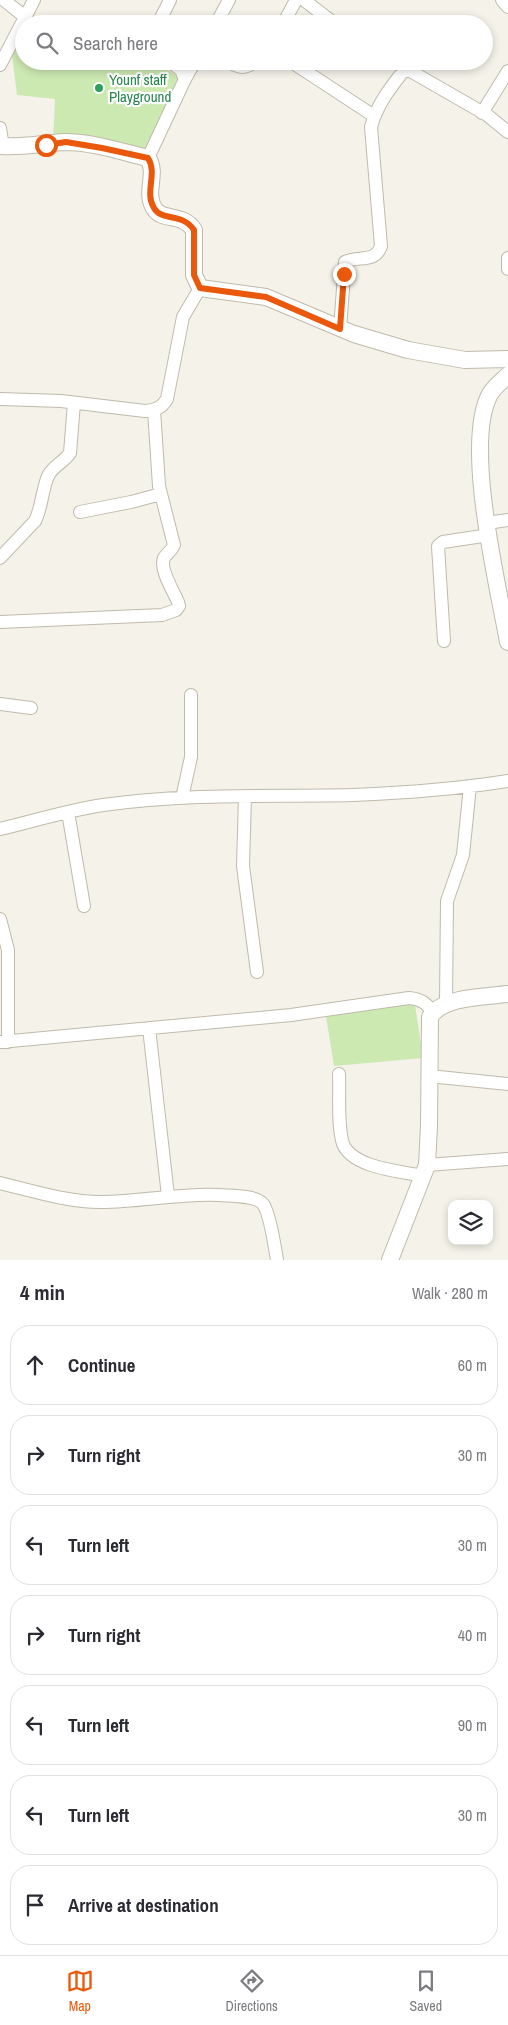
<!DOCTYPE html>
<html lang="en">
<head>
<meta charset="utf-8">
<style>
  :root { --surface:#fff; --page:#f2f2f3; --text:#2b2b33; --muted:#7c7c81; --line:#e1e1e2; --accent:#ea580c }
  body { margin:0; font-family:"Archivo Narrow",sans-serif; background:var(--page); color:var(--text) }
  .controls { position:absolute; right:15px; bottom:15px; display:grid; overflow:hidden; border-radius:10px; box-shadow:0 2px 8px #0003 }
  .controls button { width:45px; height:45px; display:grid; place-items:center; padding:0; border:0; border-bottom:1px solid var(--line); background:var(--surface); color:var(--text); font:25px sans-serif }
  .stop { position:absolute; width:15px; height:15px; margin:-11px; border:4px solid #ea580c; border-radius:50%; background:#fff }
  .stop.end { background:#ea580c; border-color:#fff; box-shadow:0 1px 5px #0008 }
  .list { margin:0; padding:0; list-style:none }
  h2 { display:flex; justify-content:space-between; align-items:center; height:65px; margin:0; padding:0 20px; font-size:21px }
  h2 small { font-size:16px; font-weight:400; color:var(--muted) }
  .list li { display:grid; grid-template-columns:32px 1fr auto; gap:15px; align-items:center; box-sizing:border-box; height:80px; margin:0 10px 10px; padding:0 10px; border:1px solid var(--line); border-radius:20px }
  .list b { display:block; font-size:19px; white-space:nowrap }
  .list em { font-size:16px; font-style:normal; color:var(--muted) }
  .icon { flex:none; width:28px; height:28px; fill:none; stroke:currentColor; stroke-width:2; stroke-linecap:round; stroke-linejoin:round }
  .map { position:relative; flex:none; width:508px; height:1260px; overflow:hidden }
  .search { position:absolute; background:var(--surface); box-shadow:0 2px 8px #0003; left:15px; right:15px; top:15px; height:55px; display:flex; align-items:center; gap:12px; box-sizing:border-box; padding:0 18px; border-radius:28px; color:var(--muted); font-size:19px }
  .sheet { height:695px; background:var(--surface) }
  nav { display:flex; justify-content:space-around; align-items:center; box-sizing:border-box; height:70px; border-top:1px solid var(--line); background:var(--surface); font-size:14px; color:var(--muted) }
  nav a { display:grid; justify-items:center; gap:2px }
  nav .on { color:var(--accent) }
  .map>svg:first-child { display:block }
</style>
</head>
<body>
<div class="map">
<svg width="508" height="1260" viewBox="0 0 508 1260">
  <rect width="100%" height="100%" fill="#f4f2e9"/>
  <path fill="#cde9b2" d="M25 21 29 24H24V61H154L185 81 149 158 53 144 55 99 17 95 12 55Z
    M414 998 423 1058 334 1066 325 1010Z"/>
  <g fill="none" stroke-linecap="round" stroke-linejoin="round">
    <defs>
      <path id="minor" d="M4 0 25 17
        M304 0 335 24
        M502 0 508 7
        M158 24 170 0
        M216 24 229 0
        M283 24 296 0
        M227 61C241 69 243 69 257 61
        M290 61 374 116
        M393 61 487 115 508 132
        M0 65 34 0
        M185 79 195 61
        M482 113 508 71
        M0 128 3 147
        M148 158 185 79 181 70 169 61
        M508 258V269
        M340 329 345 262C358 255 375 264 381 246L371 127C377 104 391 87 405 69
        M0 399 61 401 145 411C155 410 162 408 167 399L183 317 200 288
        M80 512 131 502 161 494
        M487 523 508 520
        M0 558 35 521C42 507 42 490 48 476 53 466 64 462 70 453L74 403
        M0 622 162 615 176 610 179 606 178 602C174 592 159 569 164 558 167 553 172 550 174 545L159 486 154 410
        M444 641 438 546 443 542 489 535
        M0 704 31 708
        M245 796 243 866 257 972
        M182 798 191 757V695
        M68 812 84 906
        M0 829C34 821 69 810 103 805 186 793 270 797 353 795 405 793 457 789 508 781
        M0 919 8 950V1042
        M446 1004 447 901 463 855 470 786
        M149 1028 168 1196
        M0 1042 291 1015 409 998C421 999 426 1003 433 1012
        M339 1074C340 1094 337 1125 343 1144 353 1168 400 1171 423 1176
        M429 1076 508 1084
        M427 1165 508 1159
        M0 1183C33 1191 67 1202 101 1202 141 1202 180 1193 219 1195 230 1196 256 1195 263 1204 270 1213 275 1248 277 1260"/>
      <path id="tertiary" d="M0 146C22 148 43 143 65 142 93 142 122 152 148 158 158 174 144 192 154 208 162 222 182 212 194 230V275L200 288 266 297 354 334 408 350 465 360 508 359
        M508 375C502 381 494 387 490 394 463 443 498 585 508 642
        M390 1260 427 1165 429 1126 430 1017C443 996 486 997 508 994"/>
    </defs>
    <use href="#minor" stroke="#c0baab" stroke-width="14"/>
    <use href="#tertiary" stroke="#c0baab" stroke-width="18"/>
    <use href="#minor" stroke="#fff" stroke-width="12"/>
    <use href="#tertiary" stroke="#fff" stroke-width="16"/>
  </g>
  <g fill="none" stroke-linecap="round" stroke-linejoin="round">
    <path stroke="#ea580c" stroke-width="6" d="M46 145 66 142 102 148 148 158C158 174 144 192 154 208 162 222 182 212 194 230V275L200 288 266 297 340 329 344 274"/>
  </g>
  <circle fill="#2e9e5b" stroke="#fff" stroke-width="2" cx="99" cy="88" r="5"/>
  <g text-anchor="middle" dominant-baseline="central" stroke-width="4.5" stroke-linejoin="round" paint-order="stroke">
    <g font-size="15" fill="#27864d" stroke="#fff" text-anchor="start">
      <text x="109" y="79">Younf staff<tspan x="109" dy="17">Playground</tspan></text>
    </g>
  </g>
</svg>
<div class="controls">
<button><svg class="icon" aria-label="layers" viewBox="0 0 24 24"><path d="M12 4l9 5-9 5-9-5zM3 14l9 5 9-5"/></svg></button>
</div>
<div class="stop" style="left:46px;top:145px"></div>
<div class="stop end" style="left:344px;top:274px"></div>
<div class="search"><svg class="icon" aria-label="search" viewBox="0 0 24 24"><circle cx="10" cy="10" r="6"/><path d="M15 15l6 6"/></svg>Search here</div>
</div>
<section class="sheet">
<h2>4 min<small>Walk · 280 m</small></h2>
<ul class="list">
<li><svg class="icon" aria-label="ahead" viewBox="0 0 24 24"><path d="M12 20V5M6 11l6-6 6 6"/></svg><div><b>Continue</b></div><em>60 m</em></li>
<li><svg class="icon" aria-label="right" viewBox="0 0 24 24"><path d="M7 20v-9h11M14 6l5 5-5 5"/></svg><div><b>Turn right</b></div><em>30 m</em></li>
<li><svg class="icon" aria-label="left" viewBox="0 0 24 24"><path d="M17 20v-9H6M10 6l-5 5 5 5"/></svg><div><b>Turn left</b></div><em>30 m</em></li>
<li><svg class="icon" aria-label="right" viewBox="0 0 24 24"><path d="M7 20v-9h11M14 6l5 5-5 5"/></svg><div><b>Turn right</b></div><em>40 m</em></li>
<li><svg class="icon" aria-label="left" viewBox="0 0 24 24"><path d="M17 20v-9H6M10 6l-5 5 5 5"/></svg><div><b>Turn left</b></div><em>90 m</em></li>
<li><svg class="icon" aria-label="left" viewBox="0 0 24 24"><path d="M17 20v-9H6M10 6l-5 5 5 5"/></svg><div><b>Turn left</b></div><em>30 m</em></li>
<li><svg class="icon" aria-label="arrive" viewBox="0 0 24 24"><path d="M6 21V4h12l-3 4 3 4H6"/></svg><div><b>Arrive at destination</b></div></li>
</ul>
</section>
<nav>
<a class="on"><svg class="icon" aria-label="map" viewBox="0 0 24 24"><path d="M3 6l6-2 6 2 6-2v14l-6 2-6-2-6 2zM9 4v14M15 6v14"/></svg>Map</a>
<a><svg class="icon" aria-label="directions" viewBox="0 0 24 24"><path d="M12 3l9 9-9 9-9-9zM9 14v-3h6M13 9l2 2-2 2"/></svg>Directions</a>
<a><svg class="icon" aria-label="saved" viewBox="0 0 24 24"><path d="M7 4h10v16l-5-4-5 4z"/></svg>Saved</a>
</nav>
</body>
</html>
